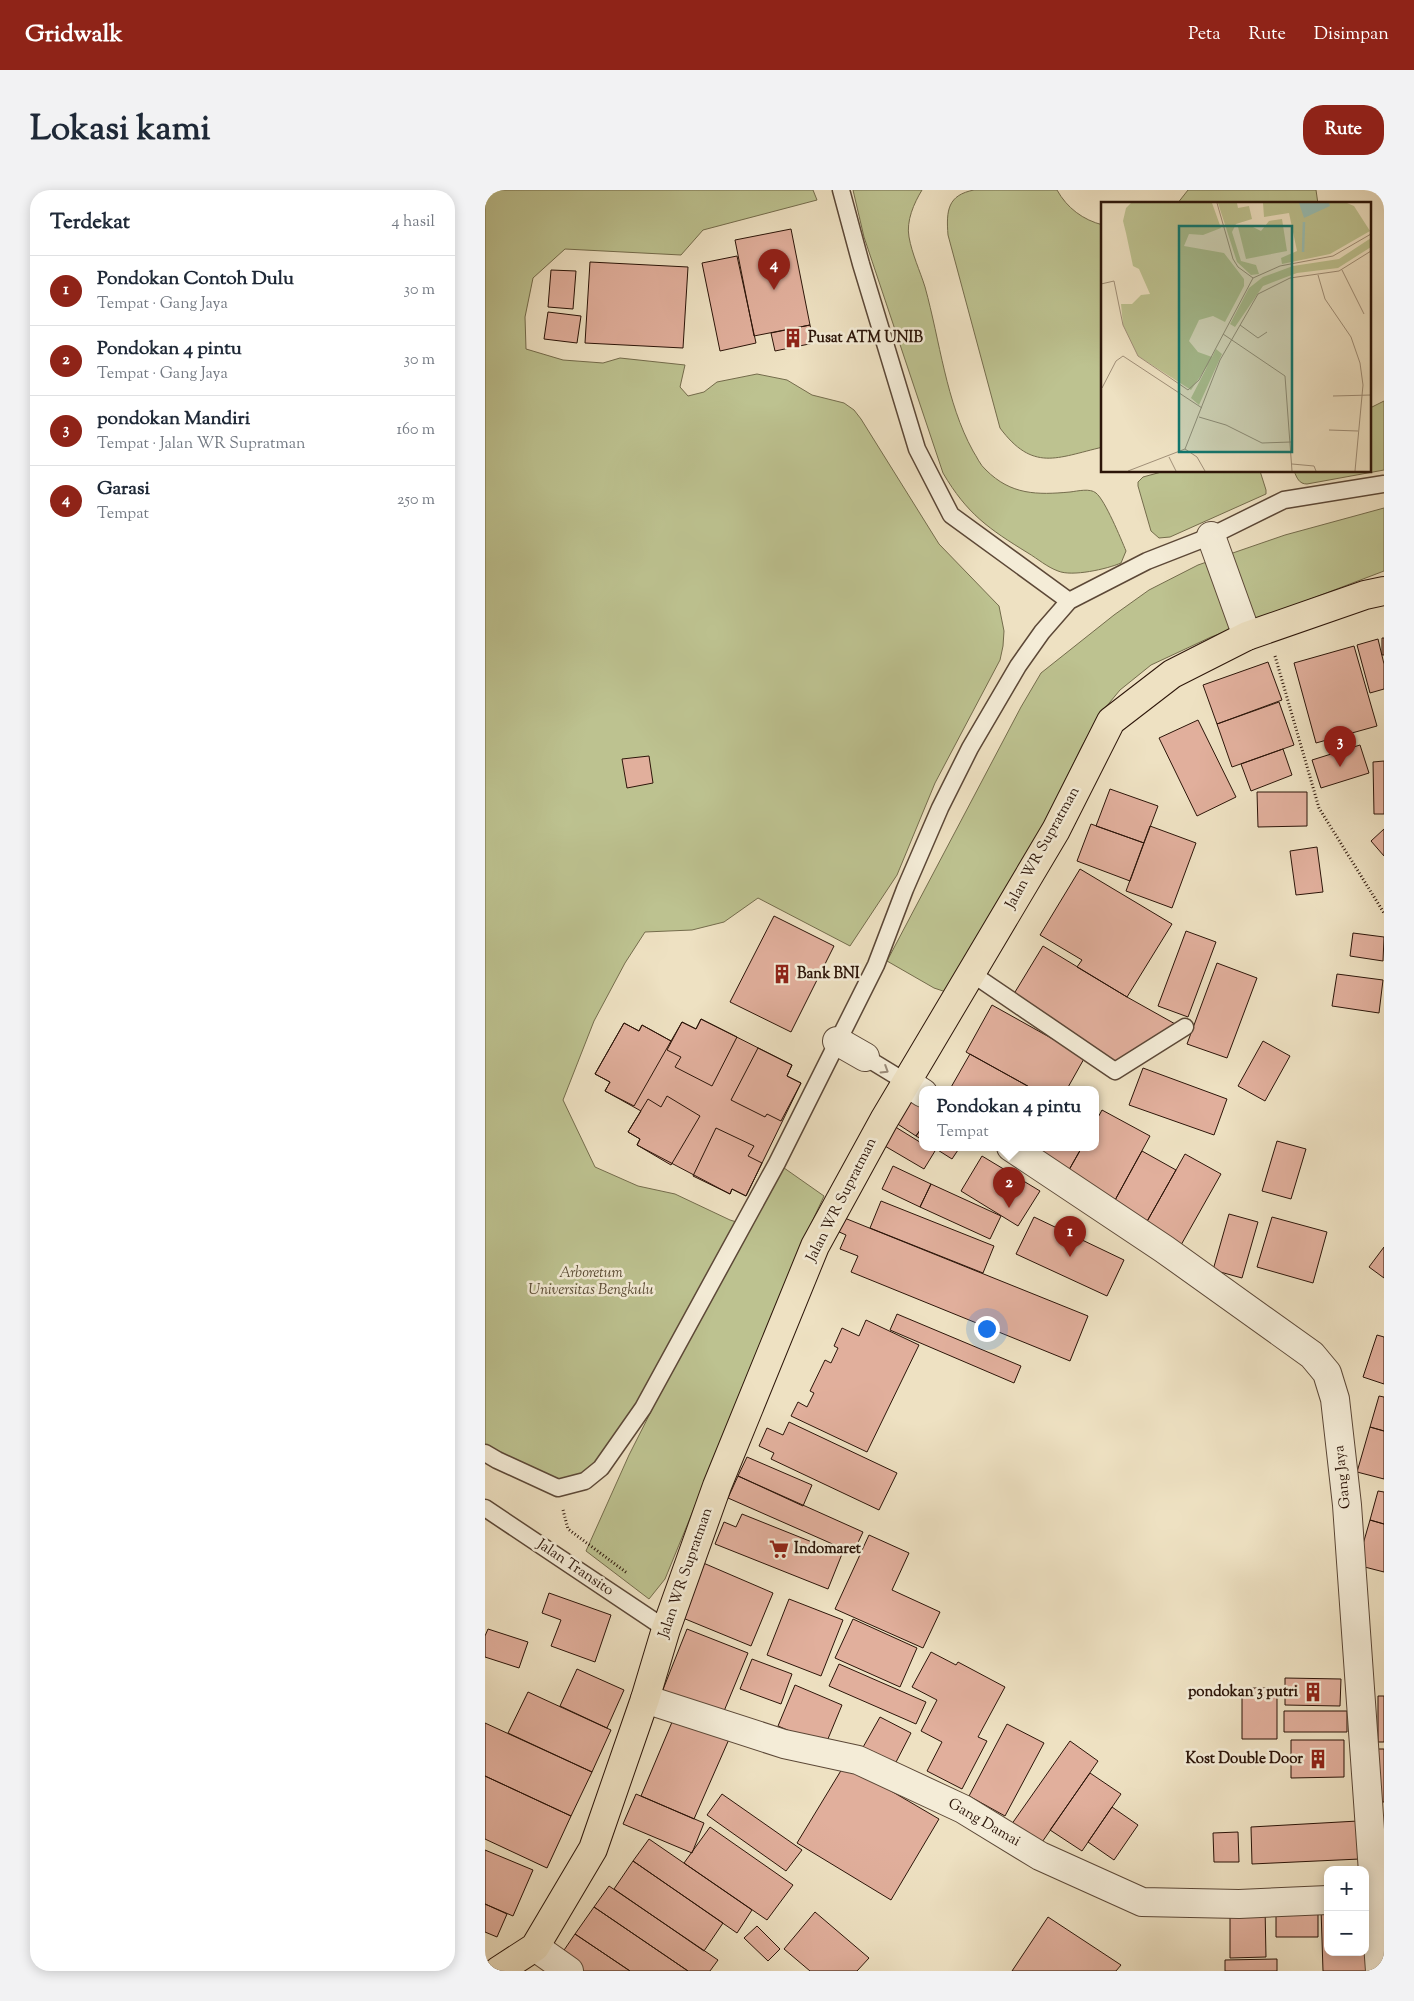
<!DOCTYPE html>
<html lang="id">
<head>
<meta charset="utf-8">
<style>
  :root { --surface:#fff; --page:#f2f2f3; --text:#1f2937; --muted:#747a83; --line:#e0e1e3; --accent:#8f2418 }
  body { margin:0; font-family:"Sorts Mill Goudy",serif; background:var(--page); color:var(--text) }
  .controls { position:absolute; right:15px; bottom:15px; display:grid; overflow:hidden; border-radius:10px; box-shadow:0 2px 12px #0003 }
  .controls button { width:45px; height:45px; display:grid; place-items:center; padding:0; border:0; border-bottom:1px solid var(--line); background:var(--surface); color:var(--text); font:25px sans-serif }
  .you { position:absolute; left:501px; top:1138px; width:18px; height:18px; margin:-12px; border:4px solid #fff; border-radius:50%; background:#1a73e8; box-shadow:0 0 0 8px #1a73e833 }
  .badge { display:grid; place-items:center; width:32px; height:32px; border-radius:50%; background:var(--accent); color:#fff; font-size:16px; font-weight:700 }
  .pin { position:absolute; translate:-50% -41px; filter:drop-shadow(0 1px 2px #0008) }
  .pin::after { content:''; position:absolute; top:26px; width:18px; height:15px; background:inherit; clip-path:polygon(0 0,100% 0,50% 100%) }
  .popup { position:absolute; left:434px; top:896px; width:180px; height:65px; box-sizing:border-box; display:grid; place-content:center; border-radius:10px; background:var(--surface); filter:drop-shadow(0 1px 4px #0005); font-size:16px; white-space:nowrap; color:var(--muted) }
  .popup b { font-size:19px; color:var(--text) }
  .popup::after { content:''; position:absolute; left:50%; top:100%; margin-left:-10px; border:10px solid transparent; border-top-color:var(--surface) }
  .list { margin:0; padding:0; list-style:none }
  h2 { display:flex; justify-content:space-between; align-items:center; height:65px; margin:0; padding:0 20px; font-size:21px }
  h2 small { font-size:16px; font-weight:400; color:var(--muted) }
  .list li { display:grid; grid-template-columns:32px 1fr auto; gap:15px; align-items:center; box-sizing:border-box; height:70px; padding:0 20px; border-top:1px solid var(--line) }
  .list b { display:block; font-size:19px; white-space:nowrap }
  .list p { margin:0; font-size:16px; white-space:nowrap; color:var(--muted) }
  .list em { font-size:16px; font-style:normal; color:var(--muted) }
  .map { position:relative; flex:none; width:899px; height:1781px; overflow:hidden; border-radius:20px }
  header { display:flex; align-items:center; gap:30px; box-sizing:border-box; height:70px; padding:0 25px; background:var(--accent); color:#fff }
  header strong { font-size:24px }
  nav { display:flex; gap:28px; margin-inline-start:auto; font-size:18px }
  .intro { display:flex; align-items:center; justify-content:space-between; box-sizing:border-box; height:120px; padding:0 30px }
  h1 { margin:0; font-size:35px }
  .button { padding:12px 22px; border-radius:20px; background:var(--accent); color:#fff; font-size:18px; font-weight:700 }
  main { display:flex; gap:30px; padding:0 30px }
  aside { flex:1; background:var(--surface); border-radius:20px; box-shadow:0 2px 12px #0003 }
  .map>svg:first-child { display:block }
</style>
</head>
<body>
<header>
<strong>Gridwalk</strong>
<nav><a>Peta</a><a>Rute</a><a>Disimpan</a></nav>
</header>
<div class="intro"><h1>Lokasi kami</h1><a class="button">Rute</a></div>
<main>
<aside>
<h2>Terdekat<small>4 hasil</small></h2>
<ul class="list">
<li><span class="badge">1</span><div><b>Pondokan Contoh Dulu</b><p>Tempat · Gang Jaya</p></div><em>30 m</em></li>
<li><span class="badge">2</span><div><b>Pondokan 4 pintu</b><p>Tempat · Gang Jaya</p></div><em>30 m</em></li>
<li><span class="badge">3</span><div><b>pondokan Mandiri</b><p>Tempat · Jalan WR Supratman</p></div><em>160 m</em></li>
<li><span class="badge">4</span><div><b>Garasi</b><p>Tempat</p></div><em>250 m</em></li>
</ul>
</aside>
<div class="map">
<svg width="899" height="1781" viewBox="0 0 899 1781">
  <rect width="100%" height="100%" fill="#eee1c2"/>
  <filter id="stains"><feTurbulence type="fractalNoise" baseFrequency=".004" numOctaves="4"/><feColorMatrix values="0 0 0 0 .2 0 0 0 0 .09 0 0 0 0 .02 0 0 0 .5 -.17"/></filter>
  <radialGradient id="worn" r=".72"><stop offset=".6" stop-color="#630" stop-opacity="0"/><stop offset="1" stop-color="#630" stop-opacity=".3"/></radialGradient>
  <path fill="#bdc290" stroke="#746c4c" d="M0 0H328L332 10 218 40 196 65 80 59 48 88 40 127 41 159 78 170 118 173 135 168 200 175 195 197 203 206 219 202 232 192 272 184 302 190 327 205 359 213 369 220 376 229 454 354 514 416 519 441 518 456 515 470 450 593 412 685 365 756 273 708 239 732 207 740 160 742 140 773 109 831 78 910 110 977 153 996 190 1004 245 1030 258 1034 116 1278 73 1298 0 1263Z
    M368 0H437C429 13 421 31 424 47 427 64 435 81 440 97 455 151 461 212 488 261 492 267 495 275 501 280 526 305 552 305 585 302 593 301 605 298 611 303 620 310 636 349 641 361L636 373C622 379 587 387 573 381 562 377 553 369 543 363 504 339 482 324 458 283L379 47Z
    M489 0H572C582 18 598 30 618 35V257C571 268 548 282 515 238L463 45C461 20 463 5 489 0Z
    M703 0H831L833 14H692Z
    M899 211V280L822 294C814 294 812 288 809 281H885V218Z
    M680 281H775L781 300V304L685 347 674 348 666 341 653 296V292L658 287Z
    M899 318V381L726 447 666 475 635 500 615 524 597 556 542 669 461 802 449 798 402 771 536 517 556 483 629 425 664 400 713 375 800 345Z
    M292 973 339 1006 325 1036 180 1389 164 1409 101 1361 144 1265Z"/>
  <path fill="#e1af9c" stroke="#2c1509" d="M306 39 325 135 269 146 250 50Z
    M252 66 271 153 235 161 217 73Z
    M105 72 203 77 198 158 100 153Z
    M66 80 91 81 88 119 63 117Z
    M63 122 96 126 92 153 59 149Z
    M325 135 329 153 290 161 286 143Z
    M897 448H899V465H897Z
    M893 449 899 474V499L885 503 872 455Z
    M869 456 892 536 831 553 809 473Z
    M783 472 797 510 732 534 718 495Z
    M794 512 809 555 747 577 732 534Z
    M713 530 751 607 712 626 674 548Z
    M875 555 884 583 836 598 827 570Z
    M798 559 807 585 766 601 756 574Z
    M164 566 168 593 142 598 137 569Z
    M899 571V624H889L888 572Z
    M625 599 673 616 659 653 611 636Z
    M772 602H822V636L773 637Z
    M606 634 659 653 645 691 592 671Z
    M665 636 711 653 687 718 641 701Z
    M899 639V666L886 651Z
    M832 657 838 702 811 705 805 661Z
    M595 679 687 734 642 807 592 777 597 770 555 745Z
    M289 726 349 756 306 842 245 812Z
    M701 741 731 752 703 827 673 816Z
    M868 743 899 747 898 771 865 766Z
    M558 756 642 807 692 835 632 872 527 807Z
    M732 773 772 788 742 868 702 854Z
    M852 784 898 790 894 823 847 816Z
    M507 815 600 867 582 899H548L481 862Z
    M216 829 252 847 227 896 190 877 196 867 182 860 197 832 211 839Z
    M216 829 307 875 302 886 316 893 261 1006 247 999 245 1004 152 955 155 949 143 942 156 921 120 901 125 892 110 884 139 833 154 841 157 835 186 851 197 832 211 839Z
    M139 833 154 841 157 835 186 851 149 916 120 901 125 892 110 884Z
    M778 851 805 866 780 911 753 896Z
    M273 858 307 875 302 886 316 893 296 931 282 924 280 927 246 910Z
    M485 864 548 899H465Z
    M658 878 742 909 729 945 644 915Z
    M182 906 215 926 186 975 152 955 155 949 143 942 163 909 176 917Z
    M420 907 438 918V936L431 946 405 929Z
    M617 920 665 946 629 1012 581 985 597 957H610V933Z
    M404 933 438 954V957H442L450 961 439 979 393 952Z
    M438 936V950L431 946Z
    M231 938 269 956 263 966 277 973 261 1006 247 999 245 1004 208 986Z
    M792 951 821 959 806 1009 777 1001Z
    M448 957H475L467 969Z
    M549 957H597L584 980Z
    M657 961 691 980 660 1035 629 1012Z
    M700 964 736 984 696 1055 660 1035Z
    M497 966 555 1001 533 1036 476 1001Z
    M408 976 446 994 435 1017 397 999Z
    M446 994 516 1026 505 1049 435 1017Z
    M396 1011 509 1056 498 1083 385 1038Z
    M744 1024 773 1032 757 1088 728 1080Z
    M357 1027 603 1126 585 1171 366 1082 373 1066 355 1059 361 1045 352 1041Z
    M549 1027 639 1070 622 1106 531 1064Z
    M787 1027 842 1042 828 1093 772 1077Z
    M899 1057V1088L884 1077Z
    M412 1124 536 1176 529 1193 405 1140Z
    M381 1130 434 1155 382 1262 306 1226 313 1212 322 1217 329 1203 325 1201 340 1170 346 1173 353 1158 349 1156 357 1138 374 1146Z
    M892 1145 899 1147V1194L878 1187Z
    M894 1206 899 1207V1241L885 1237Z
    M304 1232 412 1283 394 1320 286 1269 289 1263 274 1256 282 1238 298 1245Z
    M885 1237 899 1241V1289L872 1282Z
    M262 1267 327 1295 318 1316 253 1286Z
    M253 1286 378 1342 368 1363 243 1308Z
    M893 1301 899 1302V1334L885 1330Z
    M257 1324 357 1364 343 1399 230 1354 239 1332 251 1337Z
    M885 1330 899 1334V1382L872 1375Z
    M384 1345 424 1363 407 1400 455 1422 438 1458 350 1419Z
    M216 1372 288 1403 266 1456 193 1426Z
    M64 1403 126 1425 110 1472 66 1456 76 1430 57 1423Z
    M304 1409 358 1430 336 1486 282 1465Z
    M368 1429 432 1458 415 1497 350 1468Z
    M3 1439 43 1452 34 1478 0 1467V1446Z
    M202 1439 263 1463 237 1526 177 1502Z
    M446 1462 471 1475 473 1472 520 1497 493 1547 502 1551 477 1599 442 1581 457 1552 436 1541 452 1510 427 1497Z
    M267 1469 307 1484 296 1514 255 1499Z
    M354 1474 441 1512 431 1534 344 1496Z
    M92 1479 139 1500 122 1538 75 1516Z
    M800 1488 856 1489 855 1516 800 1515Z
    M310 1495 357 1515 340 1556 293 1536Z
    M757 1498H792V1549H757Z
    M43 1502 126 1540 107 1582 23 1543Z
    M893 1506H899V1552H893Z
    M799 1521H862V1542H799Z
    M190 1525 245 1547 209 1629 156 1606Z
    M395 1527 426 1543 409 1576 377 1559Z
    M0 1533 107 1582 86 1626 0 1586Z
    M522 1534 559 1553 520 1626 484 1606Z
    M806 1550H859V1587L806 1588Z
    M585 1551 613 1571 553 1658 524 1638Z
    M893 1559H899V1612H895Z
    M360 1574 454 1629 406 1710 312 1653Z
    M605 1583 636 1604 597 1661 565 1640Z
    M0 1586 86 1626 62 1678 0 1649Z
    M151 1604 219 1633 207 1663 138 1634Z
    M237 1604 317 1660 301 1681 222 1625Z
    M627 1617 653 1635 629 1670 603 1652Z
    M873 1631 875 1669 767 1674 766 1637Z
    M225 1637 308 1695 282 1730 199 1673Z
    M753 1642 754 1672H729L728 1643Z
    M164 1649 267 1720 252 1743 148 1671Z
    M0 1660 48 1680 28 1726 0 1714Z
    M148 1671 238 1733 219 1761 129 1699Z
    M124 1696 233 1770 225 1781H203L109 1717Z
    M0 1714 22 1724 12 1747 0 1742Z
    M791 1716H833V1747H791Z
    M109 1717 203 1781H145L90 1744Z
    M745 1717H780L781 1767 745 1768Z
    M836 1719H843V1762H880L883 1781H838Z
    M330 1722 384 1768 372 1781H325L299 1759Z
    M563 1727 636 1775 631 1781H527Z
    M272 1736 295 1759 283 1771 259 1748Z
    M90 1744 145 1781H91L73 1769Z
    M792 1769V1781H740V1770Z"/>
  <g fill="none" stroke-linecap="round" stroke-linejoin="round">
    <defs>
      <path id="lane" d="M356 0 376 74 432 259 466 325 584 411
        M486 783 630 881 700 837
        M380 867 421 892
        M0 1263 12 1270 73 1298 100 1291 116 1278 158 1218 292 973 391 775 420 699 455 618 485 558 533 476 557 442 584 411 662 371 726 346 799 310 899 294
        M0 1318 181 1439"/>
      <path id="street" d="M726 346 762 446
        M352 851 380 867
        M421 892 438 903
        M526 957 679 1059 827 1165 842 1183 850 1209 862 1315 895 1781
        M160 1509 299 1554 373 1570 478 1619 555 1666 657 1712 754 1714 843 1710
        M50 1757 84 1781"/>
      <path id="highway" d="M13 1781 50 1757 108 1659 160 1509 181 1439 232 1296 330 1056 399 930 571 640 626 531 687 484 762 446 880 405 899 401"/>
    </defs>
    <use href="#lane" stroke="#5c4837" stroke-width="19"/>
    <use href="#street" stroke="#5c4837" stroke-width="30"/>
    <use href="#highway" stroke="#2c1509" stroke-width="30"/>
    <path stroke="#2c1509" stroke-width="3" stroke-dasharray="1 2.5" stroke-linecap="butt" d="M790 466 834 618 899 723
      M78 1320 83 1339 142 1383"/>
    <use href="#lane" stroke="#f4ecd7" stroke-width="16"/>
    <use href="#street" stroke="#f4ecd7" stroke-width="28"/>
    <use href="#highway" stroke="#eee1c2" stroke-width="28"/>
  </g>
  <defs><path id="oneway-chevron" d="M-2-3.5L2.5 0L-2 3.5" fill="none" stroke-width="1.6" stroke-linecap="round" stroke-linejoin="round" transform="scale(1.25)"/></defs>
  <use stroke="#9a8b7a" href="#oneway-chevron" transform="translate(400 880) rotate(32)"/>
  <defs>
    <symbol id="building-bare" viewBox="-9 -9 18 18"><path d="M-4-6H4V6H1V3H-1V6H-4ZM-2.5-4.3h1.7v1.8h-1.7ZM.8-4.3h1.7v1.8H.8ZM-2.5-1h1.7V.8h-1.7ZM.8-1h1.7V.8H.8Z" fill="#8f2418" stroke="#f4ecd7" stroke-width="2.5" paint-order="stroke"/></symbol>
    <symbol id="supermarket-bare" viewBox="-9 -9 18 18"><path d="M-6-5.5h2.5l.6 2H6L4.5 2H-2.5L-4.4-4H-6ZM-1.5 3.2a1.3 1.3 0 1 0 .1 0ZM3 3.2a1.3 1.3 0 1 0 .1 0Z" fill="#8f2418" stroke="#f4ecd7" stroke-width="2.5" paint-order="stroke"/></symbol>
  </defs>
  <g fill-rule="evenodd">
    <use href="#building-bare" x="294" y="134" width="28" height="28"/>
    <use href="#building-bare" x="283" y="770" width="28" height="28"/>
    <use href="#supermarket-bare" x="280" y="1345" width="28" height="28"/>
    <use href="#building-bare" x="814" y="1488" width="28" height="28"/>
    <use href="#building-bare" x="819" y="1555" width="28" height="28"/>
  </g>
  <g text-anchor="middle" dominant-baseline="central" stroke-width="5" stroke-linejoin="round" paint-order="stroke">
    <g font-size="15" font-weight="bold" fill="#2c1509" stroke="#f4ecd7" text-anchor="start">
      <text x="323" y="148">Pusat ATM UNIB</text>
      <text x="312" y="784">Bank BNI</text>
      <text x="309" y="1359">Indomaret</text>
      <text x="813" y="1502" text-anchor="end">pondokan 3 putri</text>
      <text x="818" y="1569" text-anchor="end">Kost Double Door</text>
    </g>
    <g font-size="15" fill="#2c1509" stroke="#f4ecd7">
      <text transform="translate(558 658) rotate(-61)">Jalan WR Supratman</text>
      <text transform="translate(357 1010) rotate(-63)">Jalan WR Supratman</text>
      <text transform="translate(858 1287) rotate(-96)">Gang Jaya</text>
      <text transform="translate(90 1378) rotate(34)">Jalan Transito</text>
      <text transform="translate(201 1383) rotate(-71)">Jalan WR Supratman</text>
      <text transform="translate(499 1633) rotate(30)">Gang Damai</text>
    </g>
    <g font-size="15" font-style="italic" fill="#584932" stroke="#f4ecd7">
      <text x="106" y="1083">Arboretum<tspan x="106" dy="17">Universitas Bengkulu</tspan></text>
    </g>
  </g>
  <g transform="translate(616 12)">
    <rect width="270" height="270" fill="#eee1c2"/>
    <path d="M30 1H111L120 26 102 33 88 32 83 44 123 51 143 77V84L124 120 112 114 98 118 88 139 97 150 111 155 115 147 121 152 98 203 90 196 107 163 90 188 37 154 22 123 20 102H31L40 93 49 92 38 67 32 64 25 31 22 19 25 6ZM117 1H136L137 6 148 4 151 17 135 22 131 30 140 59 155 63 158 72 150 73 136 60ZM162 1H246L253 4 269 29 229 52 181 62 180 56 196 49 188 11 163 15ZM181 17 186 49 145 57 137 25 148 23 160 29 168 19ZM270 36V45L237 66 196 71 162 84 134 125 129 122 148 86 162 75 192 64 238 57Z" fill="#bdc290"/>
    <path d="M198 1H228L229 4 203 16Z" fill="#99beb3"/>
    <path fill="none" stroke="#99beb3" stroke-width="2.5" d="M202 50 203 20"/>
    <path fill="none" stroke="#a08f78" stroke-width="1" d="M116 1 132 57 137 65 152 76M241 68 263 112M217 73 224 97 250 135 259 161 262 183 254 269M0 82 13 79 22 123 37 154 87 188 98 178 152 76 179 64 232 54 270 32M139 123 157 136 166 130M122 132 184 174 191 269M1 186 15 159 22 154 101 206M232 194 270 193M98 215 125 223 161 241 190 240M228 228 257 229M84 247 96 255 104 269M68 255 75 269M191 262 213 264 215 269M27 269 84 247 119 158 157 92 189 76 238 69 270 49"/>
    <path fill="#0f766e" fill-opacity="0.15" stroke="#0f766e" stroke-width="2.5" d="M78 24H191V250H78Z"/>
    <rect width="270" height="270" fill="none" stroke="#2c1509" stroke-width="2.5"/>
  </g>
  <rect width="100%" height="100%" filter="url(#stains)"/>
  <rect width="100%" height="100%" fill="url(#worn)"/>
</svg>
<div class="controls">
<button>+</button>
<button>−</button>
</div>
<div class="you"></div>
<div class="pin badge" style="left:585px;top:1067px">1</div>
<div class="pin badge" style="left:524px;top:1018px">2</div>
<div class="popup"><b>Pondokan 4 pintu</b>Tempat</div>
<div class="pin badge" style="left:855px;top:577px">3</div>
<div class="pin badge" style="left:289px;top:100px">4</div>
</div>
</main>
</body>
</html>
